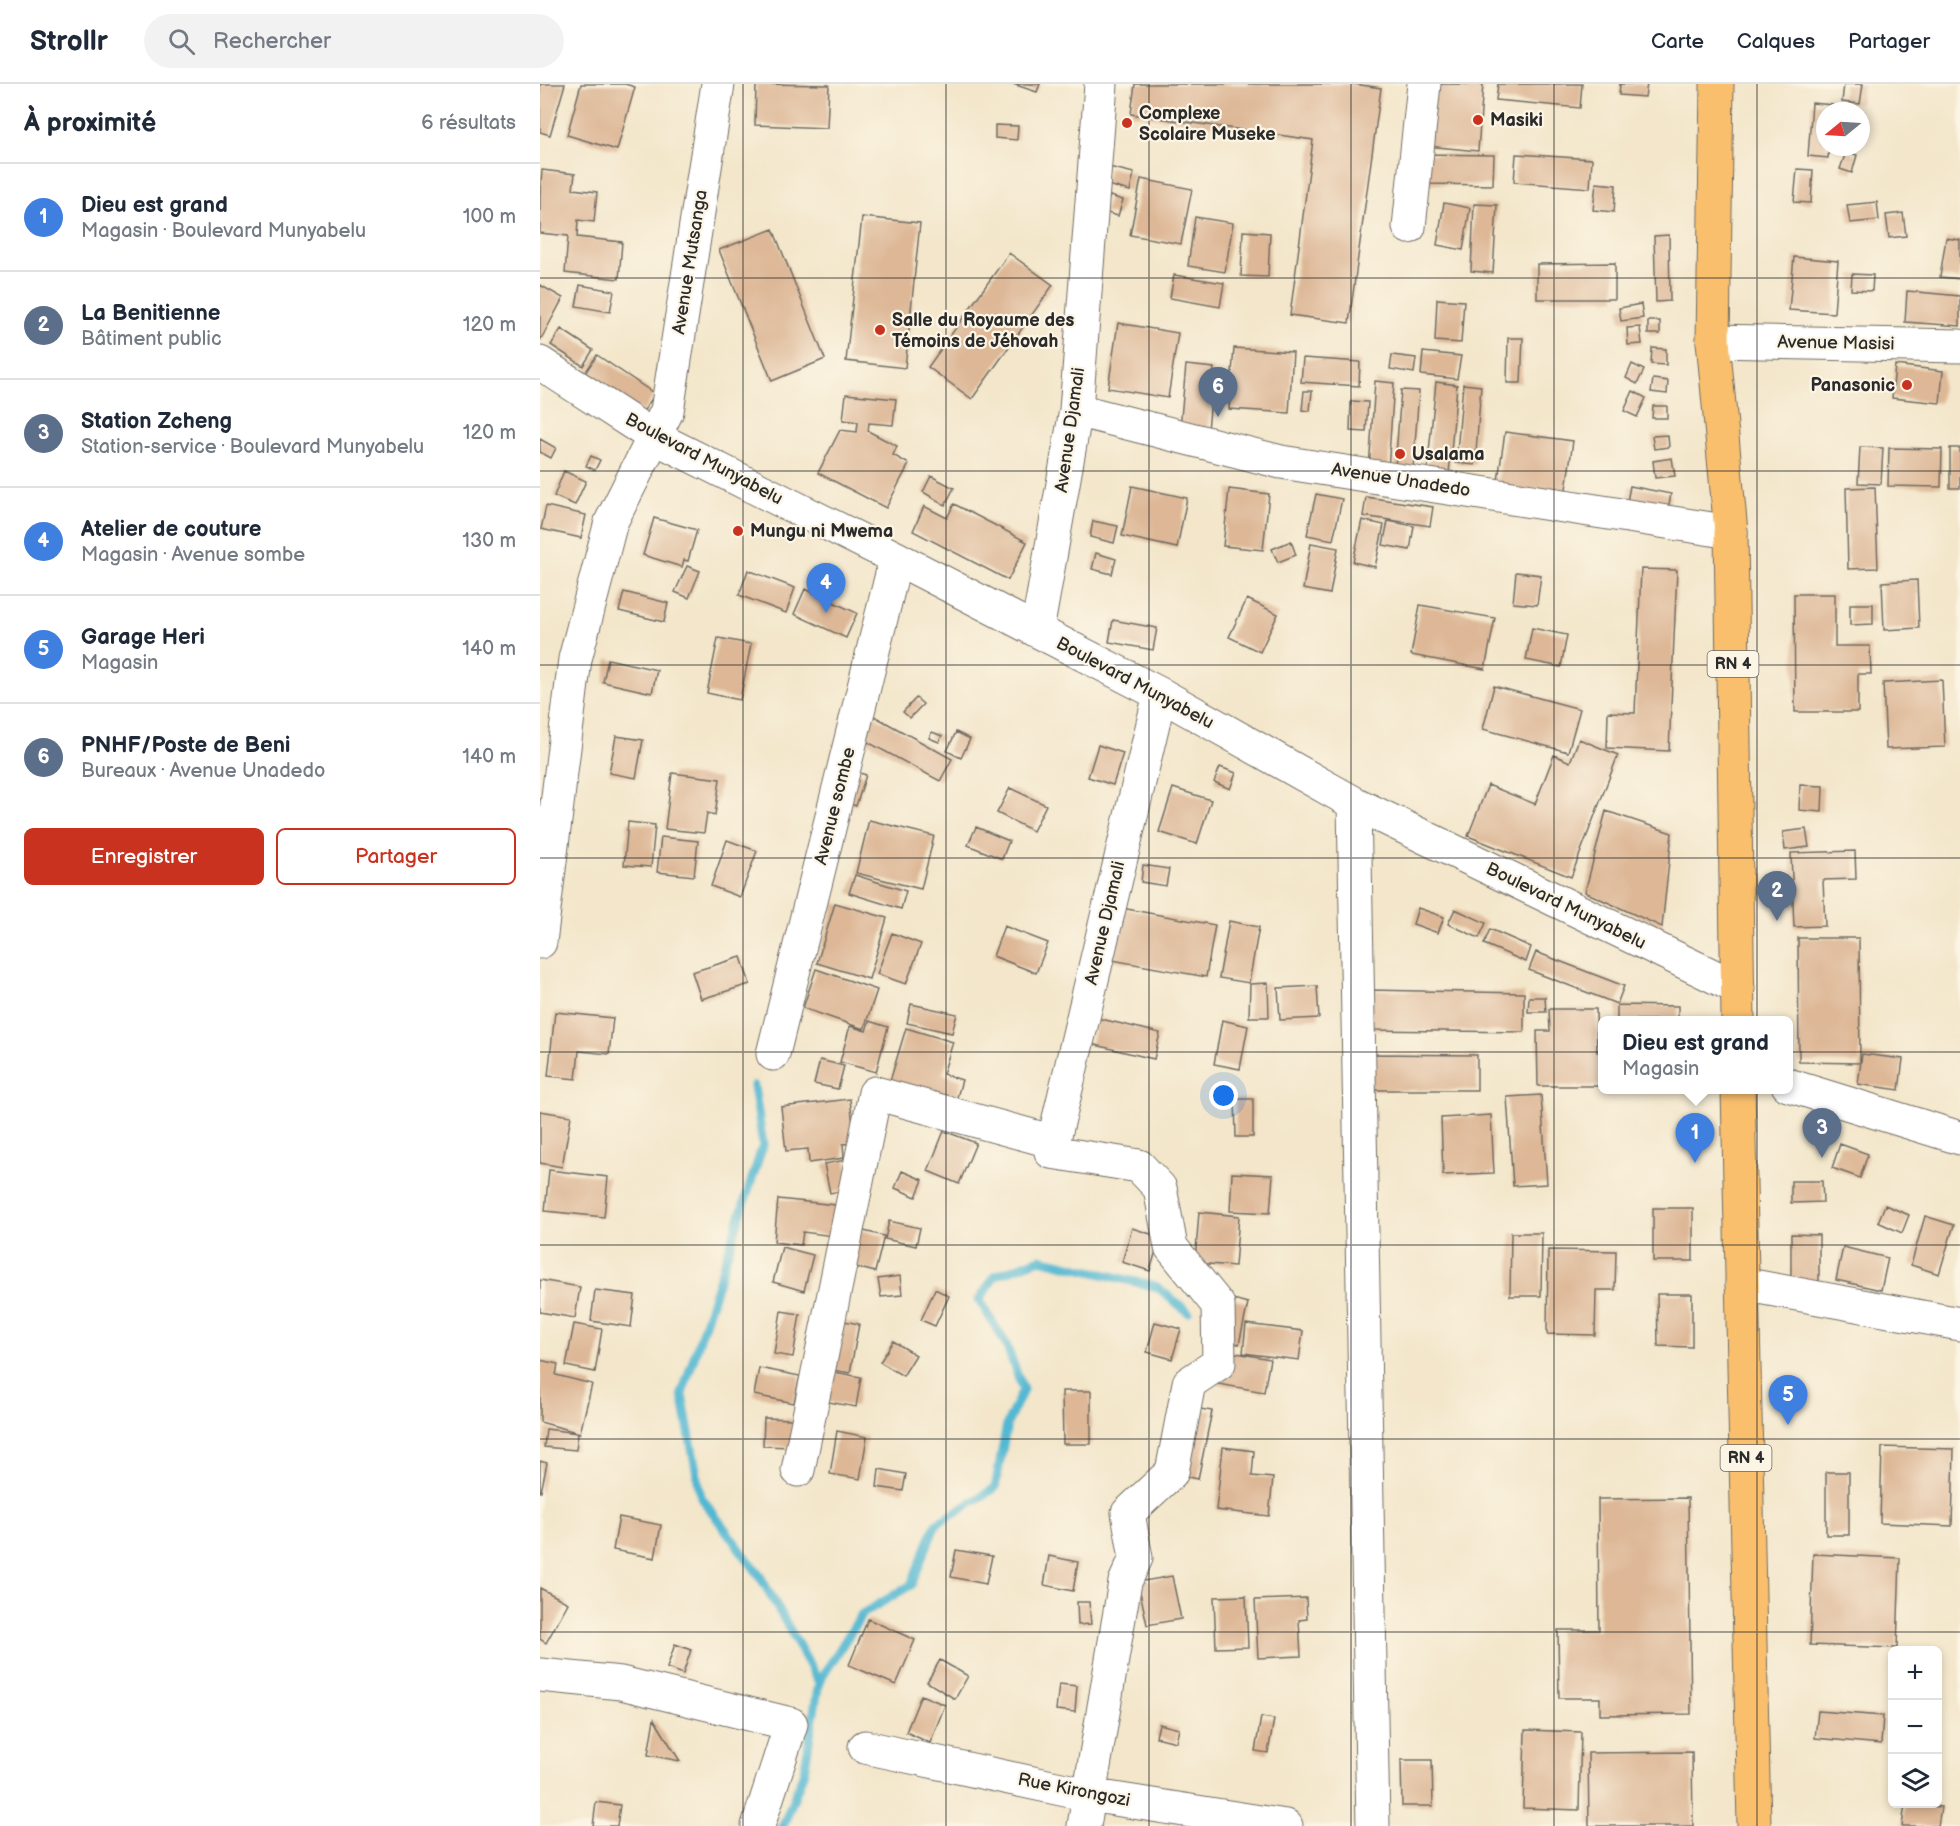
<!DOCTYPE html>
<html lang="fr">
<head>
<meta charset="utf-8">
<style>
  :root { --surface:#fff; --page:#f2f2f3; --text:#1f2937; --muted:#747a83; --line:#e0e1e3; --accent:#c8321e }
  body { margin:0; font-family:"Balsamiq Sans",sans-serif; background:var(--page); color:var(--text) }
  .controls { position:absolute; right:18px; bottom:18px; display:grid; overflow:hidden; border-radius:9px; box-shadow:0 3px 9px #0003 }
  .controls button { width:54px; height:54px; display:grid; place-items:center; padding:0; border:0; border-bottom:2px solid var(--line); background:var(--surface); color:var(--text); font:30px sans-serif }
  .compass { position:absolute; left:1276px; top:18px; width:54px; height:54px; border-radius:50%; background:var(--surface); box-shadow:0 3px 9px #0003; rotate:252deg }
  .you { position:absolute; left:684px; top:1012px; width:21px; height:21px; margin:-15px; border:4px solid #fff; border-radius:50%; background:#1a73e8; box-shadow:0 0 0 9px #1a73e833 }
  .badge { display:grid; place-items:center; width:39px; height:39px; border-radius:50%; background:var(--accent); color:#fff; font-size:20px; font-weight:700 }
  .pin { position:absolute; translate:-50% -50px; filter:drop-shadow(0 2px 3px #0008) }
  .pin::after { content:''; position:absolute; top:32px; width:21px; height:18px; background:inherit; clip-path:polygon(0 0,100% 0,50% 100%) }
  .popup { position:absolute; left:1058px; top:932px; width:195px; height:78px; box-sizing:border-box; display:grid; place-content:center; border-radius:9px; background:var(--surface); filter:drop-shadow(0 2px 4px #0005); font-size:20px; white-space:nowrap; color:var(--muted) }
  .popup b { font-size:22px; color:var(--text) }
  .popup::after { content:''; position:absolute; left:50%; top:100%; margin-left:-12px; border:12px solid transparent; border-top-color:var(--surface) }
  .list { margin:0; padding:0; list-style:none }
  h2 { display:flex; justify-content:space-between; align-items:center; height:78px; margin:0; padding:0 24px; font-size:26px }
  h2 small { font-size:20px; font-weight:400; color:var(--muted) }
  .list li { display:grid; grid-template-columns:39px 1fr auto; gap:18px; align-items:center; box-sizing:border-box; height:108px; padding:0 24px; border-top:2px solid var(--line) }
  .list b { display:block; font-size:22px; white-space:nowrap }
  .list p { margin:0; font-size:20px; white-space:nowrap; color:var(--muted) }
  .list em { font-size:20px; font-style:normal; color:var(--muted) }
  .actions { display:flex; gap:12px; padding:18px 24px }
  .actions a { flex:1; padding:14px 0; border:2px solid var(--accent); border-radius:9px; text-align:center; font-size:21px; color:var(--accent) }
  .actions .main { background:var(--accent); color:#fff }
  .icon { flex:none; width:33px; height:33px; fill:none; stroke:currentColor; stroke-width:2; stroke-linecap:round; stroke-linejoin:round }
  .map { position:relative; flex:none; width:1420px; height:1742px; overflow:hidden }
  header { display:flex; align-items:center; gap:36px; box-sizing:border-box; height:84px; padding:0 30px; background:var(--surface); border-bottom:2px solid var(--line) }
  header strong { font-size:28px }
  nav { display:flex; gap:33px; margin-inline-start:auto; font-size:21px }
  .search { width:420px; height:54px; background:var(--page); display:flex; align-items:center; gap:15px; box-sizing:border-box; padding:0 21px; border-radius:33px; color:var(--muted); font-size:22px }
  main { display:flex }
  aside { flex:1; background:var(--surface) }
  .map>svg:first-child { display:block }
</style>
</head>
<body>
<header>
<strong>Strollr</strong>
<div class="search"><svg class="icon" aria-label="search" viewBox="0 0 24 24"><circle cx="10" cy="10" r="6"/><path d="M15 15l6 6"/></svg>Rechercher</div>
<nav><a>Carte</a><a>Calques</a><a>Partager</a></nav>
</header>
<main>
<aside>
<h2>À proximité<small>6 résultats</small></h2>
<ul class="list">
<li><span class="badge" style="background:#3f7fe0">1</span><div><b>Dieu est grand</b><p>Magasin · Boulevard Munyabelu</p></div><em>100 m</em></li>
<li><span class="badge" style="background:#5c6f8a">2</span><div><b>La Benitienne</b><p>Bâtiment public</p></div><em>120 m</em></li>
<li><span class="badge" style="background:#5c6f8a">3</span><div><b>Station Zcheng</b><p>Station-service · Boulevard Munyabelu</p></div><em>120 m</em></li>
<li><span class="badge" style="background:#3f7fe0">4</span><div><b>Atelier de couture</b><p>Magasin · Avenue sombe</p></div><em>130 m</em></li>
<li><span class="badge" style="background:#3f7fe0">5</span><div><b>Garage Heri</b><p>Magasin</p></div><em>140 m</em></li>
<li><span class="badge" style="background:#5c6f8a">6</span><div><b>PNHF/Poste de Beni</b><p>Bureaux · Avenue Unadedo</p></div><em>140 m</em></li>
</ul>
<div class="actions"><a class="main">Enregistrer</a><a>Partager</a></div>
</aside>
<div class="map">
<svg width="1420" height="1742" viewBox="0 0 1420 1742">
  <rect width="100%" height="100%" fill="#fcf5e5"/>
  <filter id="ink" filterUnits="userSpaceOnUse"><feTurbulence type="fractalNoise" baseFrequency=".0167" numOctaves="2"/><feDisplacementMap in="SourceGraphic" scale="12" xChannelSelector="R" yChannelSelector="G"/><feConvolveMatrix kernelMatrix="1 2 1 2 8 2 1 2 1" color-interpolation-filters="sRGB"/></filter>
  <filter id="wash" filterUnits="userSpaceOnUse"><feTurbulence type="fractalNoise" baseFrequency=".008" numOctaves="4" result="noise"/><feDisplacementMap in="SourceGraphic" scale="24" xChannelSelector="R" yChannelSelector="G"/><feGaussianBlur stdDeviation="1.35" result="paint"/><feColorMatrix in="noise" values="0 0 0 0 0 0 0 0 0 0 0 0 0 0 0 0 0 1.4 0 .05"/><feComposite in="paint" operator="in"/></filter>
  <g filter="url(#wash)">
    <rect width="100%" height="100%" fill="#f3e6ca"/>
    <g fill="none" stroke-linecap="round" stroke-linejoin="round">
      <path stroke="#53b8d2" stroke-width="9" d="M214 1002 223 1061 142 1310 161 1413 220 1492 279 1598 264 1688 243 1742
        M279 1598 322 1530 371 1501 396 1440 455 1404 467 1340 483 1306 466 1260 439 1216 455 1192 500 1175 617 1203 648 1228"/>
    </g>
    <g id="blocks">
      <path fill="#ddb796" d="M0 0H25L10 51 0 48Z
        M41 0H85L95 3 77 66 27 51Z
        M216 0 289 1 287 44 215 41Z
        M473 0H500L497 8Z
        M595 0H814L841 4 809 239 750 231 773 56 591 30Z
        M892 0H943L938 67 887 62Z
        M958 0H1042L1040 24 956 16Z
        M1080 0H1107L1105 13 1079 11Z
        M1304 0H1323L1320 20 1302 18Z
        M1272 19 1293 21 1292 27H1285V63H1289L1288 74 1268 72Z
        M455 41 478 42 477 56 455 54Z
        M1306 68 1317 71 1312 89 1300 85Z
        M884 70 954 71 953 101 884 100Z
        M976 70 1052 75 1050 104 974 98Z
        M569 83 594 89 590 107 564 100Z
        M1257 85 1273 86 1271 119 1254 118Z
        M2 86 35 90 33 105 57 108 54 138 38 136 37 153 82 158 79 195 25 189 28 152 0 149V111Z
        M601 95 652 105 641 160 590 151Z
        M1056 99 1076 101 1074 128 1053 126Z
        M570 112 583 116 578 132 564 128Z
        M1337 118 1339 136 1310 139 1307 121Z
        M904 119 930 124 923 166 897 161Z
        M934 120 957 121 953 189 931 187Z
        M1363 129 1366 152 1349 154 1346 131Z
        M322 133 380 139 365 284 306 277Z
        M655 133 693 139 685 188 648 182Z
        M233 145 285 275 232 297 179 166Z
        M703 147 730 149 728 193 701 192Z
        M1129 151 1130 217 1116 218 1114 152Z
        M1406 154 1420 156V195L1400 193Z
        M469 169 513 201 432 315 388 283Z
        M1254 173 1298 177 1294 229 1249 226Z
        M1075 179V215H997V180Z
        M1312 190 1333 191 1332 207 1311 206Z
        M634 191 684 199 680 223 630 214Z
        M0 201 23 214 0 257Z
        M40 201 74 207 70 228 36 222Z
        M1367 207 1420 212V242L1365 238Z
        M897 215 924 217 921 259 895 257Z
        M1101 220 1103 234 1081 237 1079 224Z
        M1108 237H1120V250H1108Z
        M578 239 638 249 628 314 568 304Z
        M1100 243 1102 260 1088 261 1087 244Z
        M21 245 53 266 43 282 11 261Z
        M968 254H983L981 299H967Z
        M694 264 753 268 749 329 689 325Z
        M1112 264 1126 265V281L1111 280Z
        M883 268 921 272 917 295 881 291Z
        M57 271 115 310 103 328 45 289Z
        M852 271 876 274 874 289 850 285Z
        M763 274 820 278 819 302 761 298Z
        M1092 280 1104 286 1097 300 1086 294Z
        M646 281 674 284 668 346 640 344Z
        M1355 281 1403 287 1400 319 1352 314Z
        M1113 295 1128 297 1127 310 1111 308Z
        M835 297 854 299 848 386 829 385Z
        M896 298 917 301 909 390 887 388Z
        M923 300 941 302 935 381 916 379Z
        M861 306 879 307 873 386 855 385Z
        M764 307H772L770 327 762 326Z
        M1093 307 1106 314 1097 333 1084 327Z
        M306 310 356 315 353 341 329 339 328 347 357 362 353 371 369 380 346 424 278 389 300 346 317 348 318 338 303 336Z
        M811 317 828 318 826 348 810 347Z
        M1113 322H1127V334H1112Z
        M965 348 1033 357 1024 419 956 410Z
        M1128 351 1129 363 1114 365 1112 352Z
        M0 355 16 364 11 374 0 368Z
        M1320 363 1343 364 1341 400 1318 399Z
        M1349 364 1402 365 1401 403 1348 402Z
        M1410 364H1420V404H1410Z
        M51 372 60 376 55 386 46 382Z
        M1132 374 1135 392 1115 394 1113 377Z
        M24 387 46 397 35 421 14 412Z
        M391 392 414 404 405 421 383 408Z
        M592 402 647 414 637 464 582 452Z
        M1090 402 1131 410 1126 436 1085 428Z
        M1335 403 1338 484 1308 485 1306 404Z
        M689 405 729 410 723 466 683 462Z
        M776 410 802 415 793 456 767 451Z
        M826 413 893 423 890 442 823 432Z
        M414 420 487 458 468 496 373 447 384 422 407 434Z
        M6 422 46 431 41 454 1 445Z
        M114 434 157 446 148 477 144 476 142 483 103 471Z
        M822 436 844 441 835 483 813 478Z
        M553 437 578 442 574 459 550 453Z
        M848 437 874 442 870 466 843 461Z
        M751 457 756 471 738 478 732 465Z
        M771 459 798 464 790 510 763 505Z
        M556 469 576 475 572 490 552 485Z
        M147 482 160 487 149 514 135 508Z
        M1101 485 1137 486 1129 667 1067 664 1068 628 1095 629Z
        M208 486 255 504 246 529 199 511Z
        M976 488 1001 491 997 521 973 519Z
        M1377 496 1379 544 1344 546 1342 498Z
        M265 505 317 529 306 554 254 530Z
        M84 508 128 519 124 538 79 527Z
        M1254 510H1295V562H1330L1331 590H1318V628H1255Z
        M707 515 738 530 720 568 689 553Z
        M1310 520H1333V540L1310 541Z
        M880 521 955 534 945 585 871 571Z
        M573 536 617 544 613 566 569 558Z
        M992 544 1027 551 1021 583 986 576Z
        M178 554 211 560 200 616 167 609Z
        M68 575 117 586 112 609 63 598Z
        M1402 596 1405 663 1346 665 1343 599Z
        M954 602 1040 625 1028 668 943 645Z
        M376 614 383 620 370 634 363 628Z
        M334 632 412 675 400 697 322 655Z
        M392 648 402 652 399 658 389 654Z
        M416 648 430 655 421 674 407 667Z
        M76 652 103 656 96 694 69 689Z
        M1039 655 1078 671 1031 793 928 752 948 701 995 720 1014 671 1030 678Z
        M558 661 583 669 573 701 548 693Z
        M300 682 326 691 316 722 290 713Z
        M680 683 696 689 690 705 674 698Z
        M132 689 180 695 175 731 167 729 164 749 125 745Z
        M1260 701 1283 702 1282 728 1259 726Z
        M470 704 506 721 493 747 457 729Z
        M633 704 671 716 657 760 619 748Z
        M1066 727 1132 749 1122 843 1045 808Z
        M329 736 394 752 381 805 316 789Z
        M88 738 115 741 111 783 84 781Z
        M436 743 469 757 462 775 428 761Z
        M1266 745 1269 763 1245 766 1243 748Z
        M121 753 158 757 154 792 117 788Z
        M187 756 217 767 200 813 171 802Z
        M1315 767 1316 795 1283 796 1285 842 1254 843 1251 769Z
        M603 781 629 785 626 802 601 798Z
        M315 791 366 807 361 825 309 809Z
        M295 819 347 834 329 895 277 879Z
        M576 823 675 841 666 893 566 875Z
        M878 824 904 833 898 849 873 840Z
        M915 825 946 839 939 854 908 840Z
        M689 837 719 843 709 899 679 894Z
        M464 842 508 859 496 889 453 872Z
        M950 845 991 863 986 878 944 860Z
        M352 849 381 860 366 900 337 890Z
        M1258 854H1319L1320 979 1259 978Z
        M996 868 1084 902 1077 920 989 886Z
        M201 873 210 900 161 915 152 888Z
        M276 885 337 906 324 945 263 924Z
        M728 899 729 933H709L710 900Z
        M777 902 779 934 740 936 738 904Z
        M828 906 984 909V948L828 946Z
        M989 913H1005L1006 928H988Z
        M371 920 417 930 412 949 367 939Z
        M1077 921 1138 922V936H1077Z
        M1009 925H1056L1057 968H1062V1002H998L997 947H1010Z
        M15 928 73 934 69 970 39 967 36 995 8 992Z
        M557 934 620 949 614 975 551 960Z
        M682 936 708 942 700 985 674 980Z
        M329 937 348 943 336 988 300 978 310 942 326 947Z
        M366 944 413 958 403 990 422 996 413 1027 347 1007Z
        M829 970 937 971V1006H830Z
        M1322 970 1363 975 1359 1006 1318 1000Z
        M280 976 304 982 298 1005 274 1000Z
        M1001 1011 1007 1100 973 1102 967 1013Z
        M310 1015 315 1059 303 1060 304 1074 269 1079 268 1065 246 1067 241 1023Z
        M695 1015H713V1053H696Z
        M0 1027 31 1032 22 1083 0 1079Z
        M951 1031 954 1089 903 1091 901 1034Z
        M404 1047 436 1059 419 1100 388 1087Z
        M1300 1060 1328 1070 1320 1094 1292 1084Z
        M306 1076 311 1105 290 1109 284 1080Z
        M9 1086 68 1093 64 1133 5 1127Z
        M362 1087 383 1096 376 1113 355 1104Z
        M692 1089 733 1091 730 1129 690 1127Z
        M1251 1097H1282L1283 1118 1251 1119Z
        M238 1115 296 1121 293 1152 263 1148 261 1161 234 1158Z
        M1345 1121 1369 1131 1362 1149 1338 1138Z
        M1113 1124H1153V1177H1113Z
        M659 1128 699 1132 695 1182 655 1179Z
        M1385 1132 1414 1141 1399 1190 1371 1181Z
        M349 1137 380 1144 376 1162 345 1155Z
        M592 1144 620 1153 610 1187 582 1178Z
        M320 1146 344 1152 335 1188 312 1182Z
        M971 1149H1002L1001 1212H970Z
        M1251 1150 1279 1151V1199H1251Z
        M242 1163 273 1171 264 1207 233 1198Z
        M1303 1163 1348 1174 1341 1206 1296 1196Z
        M1008 1166 1076 1167 1075 1206H1056L1055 1251 1007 1250Z
        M360 1192 362 1211 341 1213 338 1195Z
        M0 1196 40 1203 35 1234 0 1228Z
        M395 1205 409 1212 395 1242 381 1236Z
        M55 1206 95 1211 91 1243 51 1237Z
        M1117 1210H1152V1263L1118 1262Z
        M689 1214 708 1219 699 1260 680 1256Z
        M241 1227 260 1230 253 1273 234 1270Z
        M285 1233 319 1240 310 1289 276 1283Z
        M615 1238 641 1245 632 1275 607 1268Z
        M34 1240 62 1245 55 1288 26 1282Z
        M706 1240 763 1247 759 1276 703 1269Z
        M353 1257 376 1271 363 1292 340 1278Z
        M685 1267 730 1275 724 1308 678 1300Z
        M0 1276 18 1280 16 1291 52 1300 40 1349 0 1338Z
        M219 1284 260 1292 254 1319 214 1311Z
        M283 1286 321 1293 316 1323 277 1316Z
        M522 1307H551V1360H523Z
        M644 1322 672 1327 658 1395 631 1389Z
        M224 1334 252 1335V1363L223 1362Z
        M6 1345 38 1349 36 1366 4 1363Z
        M297 1347 327 1353 320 1395 290 1390Z
        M683 1363 714 1367 712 1392 733 1394 729 1432 676 1426Z
        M1342 1363 1414 1365 1412 1442 1340 1439Z
        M0 1377 7 1379 1 1408H0Z
        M339 1385 366 1390 363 1407 337 1403Z
        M1286 1388H1309V1451H1286Z
        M1148 1414 1151 1630 1060 1631V1614H1019L1018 1546H1059L1058 1415Z
        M79 1433 121 1441 115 1474 73 1466Z
        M416 1466 452 1472 446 1500 411 1493Z
        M1273 1470 1360 1474 1357 1564 1270 1561Z
        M509 1472 538 1478 533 1507 504 1501Z
        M632 1492 641 1535 607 1541 598 1498Z
        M0 1504 28 1519 6 1559 0 1555Z
        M706 1512 708 1563 676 1564 674 1513Z
        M766 1514 767 1535 759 1536 761 1572 718 1574 715 1516Z
        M537 1518H549L551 1540 538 1541Z
        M328 1535 375 1556 356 1601 309 1581Z
        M135 1560 151 1566 143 1590 127 1584Z
        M400 1576 428 1592 415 1615 387 1598Z
        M519 1600 537 1602 535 1628 516 1626Z
        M381 1611 405 1621 390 1659 366 1648Z
        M1278 1627 1343 1632 1341 1660 1275 1654Z
        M721 1633 734 1635 728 1669 715 1667Z
        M114 1635 140 1677 108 1671Z
        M619 1640 639 1645 636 1658 616 1653Z
        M985 1646 1041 1648 1039 1726 983 1724Z
        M1152 1668 1153 1742H1049L1048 1669Z
        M861 1676H892L893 1722H862Z
        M56 1718 80 1721 77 1742H53Z
        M1365 1720 1401 1723 1398 1742H1362Z"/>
    </g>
  </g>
  <g filter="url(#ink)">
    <use href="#blocks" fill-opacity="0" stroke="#716c63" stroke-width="1.5"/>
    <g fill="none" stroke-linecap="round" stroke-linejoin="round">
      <defs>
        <path id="minor" d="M869 143 884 0
          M1173 257 1420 262
          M0 279 114 353 356 474 620 610 814 719 1198 904
          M536 326 741 378 1191 448
          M497 547 536 326 561 0
          M814 719 833 1742
          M0 858 35 575 71 438 127 327 178 0
          M233 970 356 474
          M1248 1001 1420 1054
          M1202 1200 1420 1240
          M258 1386 335 1009 514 1058
          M0 1591 81 1599 251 1640 218 1742
          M325 1663 549 1711 746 1742
          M544 1742 585 1498 596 1474 588 1429 632 1388 649 1299 679 1279 678 1221 631 1163 620 1104 599 1082 511 1068 620 610"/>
        <path id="highway" d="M1177 0 1173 257 1191 448 1198 936
          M1198 1006 1214 1742"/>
      </defs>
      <use href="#minor" stroke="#716c63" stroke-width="35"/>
      <use href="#highway" stroke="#716c63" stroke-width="35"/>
      <use href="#minor" stroke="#fff" stroke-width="33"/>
      <use href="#highway" stroke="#f9bf6d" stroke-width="33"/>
    </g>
  </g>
  <path fill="none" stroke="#2b2b2b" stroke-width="1.5" stroke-opacity="0.55" d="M203 0V1742M406 0V1742M609 0V1742M811 0V1742M1014 0V1742M1217 0V1742M0 194H1420M0 387H1420M0 581H1420M0 774H1420M0 968H1420M0 1161H1420M0 1355H1420M0 1548H1420"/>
  <g fill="#c8321e" stroke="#fcf5e5" stroke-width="2">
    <circle cx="938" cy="36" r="6"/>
    <circle cx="587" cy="39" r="6"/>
    <circle cx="340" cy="246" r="6"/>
    <circle cx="1367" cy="301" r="6"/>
    <circle cx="860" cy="370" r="6"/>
    <circle cx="198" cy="447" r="6"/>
  </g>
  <g text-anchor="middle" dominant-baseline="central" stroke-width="4.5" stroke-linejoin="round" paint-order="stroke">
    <g fill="#fcf5e5" stroke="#6a6863" stroke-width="1.5">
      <rect x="1167.5" y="567" width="51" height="26" rx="4.5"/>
      <rect x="1180.5" y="1361" width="51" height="26" rx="4.5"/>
    </g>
    <g font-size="16" font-weight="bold" fill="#2b2b2b">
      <text x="1193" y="580">RN 4</text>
      <text x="1206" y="1374">RN 4</text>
    </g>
    <g font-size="18" font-weight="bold" fill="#2b2b2b" stroke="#fcf5e5" text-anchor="start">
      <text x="599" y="29">Complexe<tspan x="599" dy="21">Scolaire Museke</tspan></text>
      <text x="950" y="36">Masiki</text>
      <text x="352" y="236">Salle du Royaume des<tspan x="352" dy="21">Témoins de Jéhovah</tspan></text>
      <text x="1355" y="301" text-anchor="end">Panasonic</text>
      <text x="872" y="370">Usalama</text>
      <text x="210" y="447">Mungu ni Mwema</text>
    </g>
    <g font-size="18" fill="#2b2b2b" stroke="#fcf5e5">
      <text transform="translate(150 178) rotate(-81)">Avenue Mutsanga</text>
      <text transform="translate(1296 259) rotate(1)">Avenue Masisi</text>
      <text transform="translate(530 346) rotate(-82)">Avenue Djamali</text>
      <text transform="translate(164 375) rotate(28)">Boulevard Munyabelu</text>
      <text transform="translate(861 396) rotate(9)">Avenue Unadedo</text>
      <text transform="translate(595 599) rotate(28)">Boulevard Munyabelu</text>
      <text transform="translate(295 722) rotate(-76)">Avenue sombe</text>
      <text transform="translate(1026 822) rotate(26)">Boulevard Munyabelu</text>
      <text transform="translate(565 839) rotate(-77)">Avenue Djamali</text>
      <text transform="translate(534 1706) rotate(11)">Rue Kirongozi</text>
    </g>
  </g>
</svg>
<div class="controls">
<button>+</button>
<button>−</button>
<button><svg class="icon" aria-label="layers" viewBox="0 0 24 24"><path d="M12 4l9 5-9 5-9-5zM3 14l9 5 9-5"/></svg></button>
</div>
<svg class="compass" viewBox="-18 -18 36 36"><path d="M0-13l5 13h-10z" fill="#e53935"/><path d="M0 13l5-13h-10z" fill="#747a83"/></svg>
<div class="you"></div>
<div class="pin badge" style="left:1155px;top:1079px;background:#3f7fe0">1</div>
<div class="popup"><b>Dieu est grand</b>Magasin</div>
<div class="pin badge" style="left:1237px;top:837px;background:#5c6f8a">2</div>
<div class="pin badge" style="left:1282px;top:1074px;background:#5c6f8a">3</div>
<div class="pin badge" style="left:286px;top:529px;background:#3f7fe0">4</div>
<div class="pin badge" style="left:1248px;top:1341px;background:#3f7fe0">5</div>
<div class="pin badge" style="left:678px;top:333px;background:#5c6f8a">6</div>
</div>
</main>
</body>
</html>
